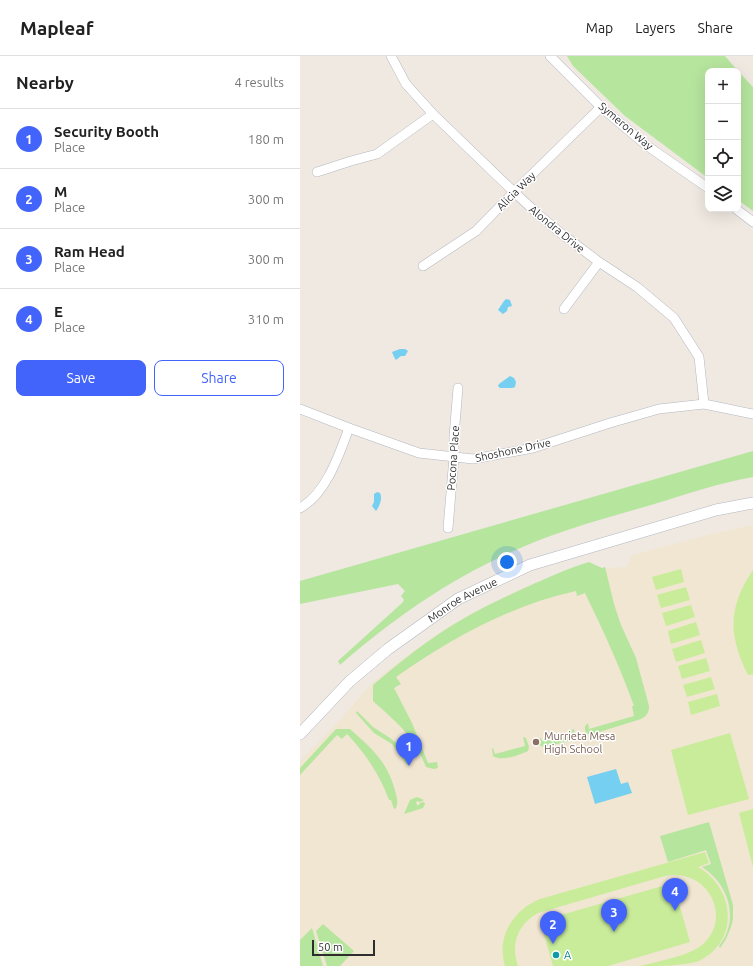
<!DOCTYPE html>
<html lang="en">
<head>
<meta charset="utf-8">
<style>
  :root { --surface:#fff; --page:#f6f6f6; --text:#222; --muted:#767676; --line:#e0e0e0; --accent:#4264fb }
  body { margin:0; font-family:Ubuntu,sans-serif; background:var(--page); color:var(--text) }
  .controls { position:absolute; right:12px; top:12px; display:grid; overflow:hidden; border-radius:8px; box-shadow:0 4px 16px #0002 }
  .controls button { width:36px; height:36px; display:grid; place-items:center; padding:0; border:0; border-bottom:1px solid var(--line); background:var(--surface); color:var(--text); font:20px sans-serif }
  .scale { position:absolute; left:12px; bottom:10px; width:63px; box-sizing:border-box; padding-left:4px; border:2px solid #2e2e2e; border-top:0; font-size:11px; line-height:14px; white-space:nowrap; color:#2e2e2e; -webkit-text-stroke:3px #fff; paint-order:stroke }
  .you { position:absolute; left:207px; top:506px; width:14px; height:14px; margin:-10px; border:3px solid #fff; border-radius:50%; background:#1a73e8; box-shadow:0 0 0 6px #1a73e833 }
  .badge { display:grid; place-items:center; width:26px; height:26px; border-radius:50%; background:var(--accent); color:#fff; font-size:13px; font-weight:700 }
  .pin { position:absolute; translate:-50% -33px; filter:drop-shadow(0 1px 2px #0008) }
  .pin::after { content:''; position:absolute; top:21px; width:14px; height:12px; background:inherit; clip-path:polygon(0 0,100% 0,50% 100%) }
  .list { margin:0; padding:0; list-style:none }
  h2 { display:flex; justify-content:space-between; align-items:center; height:52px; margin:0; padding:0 16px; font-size:17px }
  h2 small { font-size:13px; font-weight:400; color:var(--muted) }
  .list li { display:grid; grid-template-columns:26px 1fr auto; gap:12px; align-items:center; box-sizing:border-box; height:60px; padding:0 16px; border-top:1px solid var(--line) }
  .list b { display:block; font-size:15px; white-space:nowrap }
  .list p { margin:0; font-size:13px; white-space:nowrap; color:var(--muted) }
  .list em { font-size:13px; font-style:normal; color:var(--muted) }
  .actions { display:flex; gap:8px; padding:12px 16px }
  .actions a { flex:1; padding:9px 0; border:1px solid var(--accent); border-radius:8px; text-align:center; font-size:14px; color:var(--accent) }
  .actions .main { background:var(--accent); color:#fff }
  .icon { flex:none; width:22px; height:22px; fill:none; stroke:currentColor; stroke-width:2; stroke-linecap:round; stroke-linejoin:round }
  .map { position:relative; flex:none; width:453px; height:910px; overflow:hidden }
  header { display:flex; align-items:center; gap:24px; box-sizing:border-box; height:56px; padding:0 20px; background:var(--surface); border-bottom:1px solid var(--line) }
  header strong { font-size:19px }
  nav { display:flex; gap:22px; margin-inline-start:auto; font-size:14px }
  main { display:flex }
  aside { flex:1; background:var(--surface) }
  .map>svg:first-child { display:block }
</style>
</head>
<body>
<header>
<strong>Mapleaf</strong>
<nav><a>Map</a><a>Layers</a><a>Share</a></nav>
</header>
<main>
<aside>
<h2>Nearby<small>4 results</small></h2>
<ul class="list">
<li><span class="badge">1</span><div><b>Security Booth</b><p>Place</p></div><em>180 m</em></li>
<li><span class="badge">2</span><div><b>M</b><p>Place</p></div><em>300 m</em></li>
<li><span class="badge">3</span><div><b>Ram Head</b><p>Place</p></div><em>300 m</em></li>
<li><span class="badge">4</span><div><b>E</b><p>Place</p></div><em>310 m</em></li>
</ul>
<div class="actions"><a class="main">Save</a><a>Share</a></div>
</aside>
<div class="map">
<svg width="453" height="910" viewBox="0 0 453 910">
  <rect width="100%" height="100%" fill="#efe9e1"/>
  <path fill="#f0e6d1" d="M453 469V910H0V705L38 666 73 626 109 598 146 572 186 550 227 530 269 514 324 511H327L332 499 412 478Z"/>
  <path fill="#b6e59e" d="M267 0H425L438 15H408V122L325 60 273 10Z
    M438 15 453 31V155L438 144Z
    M453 395V421C419 427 384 439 351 449 309 461 265 473 225 490 156 519 96 560 40 609L38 605 102 547 104 544 101 540 105 535 98 528 0 548V525Z
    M289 506 302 512 305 511 314 548 321 569 336 602 349 650C349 656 347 660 341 663L293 678H288L285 675V670L288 667 289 673 334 660 332 650H334C320 611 303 574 285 537L277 540 276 535C211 549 150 583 96 621L101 628 94 632 112 667 128 707 137 706 138 712 134 713 126 711C113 678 97 667 73 645V629C99 607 126 585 156 567 179 553 203 542 227 531 247 522 268 512 289 506Z
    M57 655 73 671 90 682 96 687 102 694 110 708 107 709 92 688 74 677 56 657Z
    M36 673H50C70 691 86 704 94 731 96 739 99 745 96 752L94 753 91 744H89C80 719 65 697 47 678L42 683 37 679 0 719V712Z
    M274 673 275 680 273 682 269 685 244 691 239 689 238 683 241 682 242 685 271 676V674Z
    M223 681 226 682 229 691 228 695C219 699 202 706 193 700L192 692H193L195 698 225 690Z
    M117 741 124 744 120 746 117 745 116 747 118 750 120 747 124 746 125 748 123 752 104 758 110 744Z
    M409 766 433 849V863L431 871 426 883 420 892 419 890C440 864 429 828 402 811L411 808 406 794 368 806 360 780Z
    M23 868 54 895 40 910H27L16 875Z
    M12 872 23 910H0V884Z"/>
  <path fill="#c9ec9a" d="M381 513 384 526 356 534 352 521Z
    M453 514V618L448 619C428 579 428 551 453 514Z
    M386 531 390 544 361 552 357 539Z
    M391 549 395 561 366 570 362 557Z
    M396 566 400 579 371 588 368 575Z
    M401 584 405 597 376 606 372 593Z
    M406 602 410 615 382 623 378 610Z
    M411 621 415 633 387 641 383 629Z
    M417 638 420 650 391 659 388 646Z
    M430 677 449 743 388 759 371 694Z
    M453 753V811L439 757Z
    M405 796 409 807 398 811C435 832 440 885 399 905 381 910 359 910 341 910 358 905 389 900 402 889 434 861 407 811 365 820L238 857C218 868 210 888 218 910H205C196 881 213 854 240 843Z
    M373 827 390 886 308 910H253L240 865Z"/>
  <path fill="#75cff0" d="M206 243 210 244 212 250 208 251 207 255 203 258 198 254 204 245Z
    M100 293H105L108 295 105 300H101L96 304 94 301 92 296Z
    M210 320 214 322 216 326 215 331 212 332H200L198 330 199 328Z
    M77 436 80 437C83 443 79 451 76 455L72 450 74 446V438Z
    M316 713 321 728 328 726 332 737 295 748 287 721Z"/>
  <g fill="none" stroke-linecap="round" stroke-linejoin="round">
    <defs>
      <path id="minor" d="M91 0 106 28 133 58 214 136 239 159 262 178 299 206 337 231 374 262 399 301 404 348
        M250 0 301 51 346 89 408 132
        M17 116 51 105 77 98 133 58
        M436 153 453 166
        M123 210 176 175 214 136 301 51
        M264 253 299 206
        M0 353 49 372 119 397 173 403 233 392 310 367 359 353 404 348 453 358
        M0 452C26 438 39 399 49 372
        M148 472 154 401V380L158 332"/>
      <g id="tertiary">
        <path id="s1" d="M0 678 50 625 88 593 158 543 230 509 416 454 453 447"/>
      </g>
    </defs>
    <use href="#minor" stroke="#b4b7c1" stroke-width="10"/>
    <use href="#tertiary" stroke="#b4b7c1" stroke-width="12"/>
    <use href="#minor" stroke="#fff" stroke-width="9"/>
    <use href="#tertiary" stroke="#fff" stroke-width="11"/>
  </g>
  <circle fill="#8d6e63" stroke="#fff" stroke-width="1.5" cx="236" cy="686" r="4"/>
  <circle fill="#0f9aa8" stroke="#fff" stroke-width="1.5" cx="256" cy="899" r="4"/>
  <g text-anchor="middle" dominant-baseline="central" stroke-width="3" stroke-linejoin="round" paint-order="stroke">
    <g font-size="11" fill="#2e2e2e" stroke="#fff">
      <text transform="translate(326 70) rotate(40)">Symeron Way</text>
      <text transform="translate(216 135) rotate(-45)">Alicia Way</text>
      <text transform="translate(257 173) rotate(39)">Alondra Drive</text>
      <text transform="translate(213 394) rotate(-12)">Shoshone Drive</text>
      <text transform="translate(153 402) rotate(-86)">Pocona Place</text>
      <text stroke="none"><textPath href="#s1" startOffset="212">Monroe Avenue</textPath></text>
    </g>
    <g font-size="11" fill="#785e54" stroke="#fff" text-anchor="start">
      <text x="244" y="680">Murrieta Mesa<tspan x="244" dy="13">High School</tspan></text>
    </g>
    <g font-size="11" fill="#0d838f" stroke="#fff" text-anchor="start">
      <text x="264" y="899">A</text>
    </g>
  </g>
</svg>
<div class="controls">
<button>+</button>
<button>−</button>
<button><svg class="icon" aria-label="locate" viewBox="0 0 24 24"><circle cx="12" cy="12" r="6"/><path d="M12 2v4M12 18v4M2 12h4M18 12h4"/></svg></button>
<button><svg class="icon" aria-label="layers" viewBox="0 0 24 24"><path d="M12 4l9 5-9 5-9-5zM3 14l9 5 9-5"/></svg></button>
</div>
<div class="scale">50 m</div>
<div class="you"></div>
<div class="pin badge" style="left:109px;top:710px">1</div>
<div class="pin badge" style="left:253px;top:888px">2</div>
<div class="pin badge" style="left:314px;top:876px">3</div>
<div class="pin badge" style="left:375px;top:855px">4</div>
</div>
</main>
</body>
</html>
